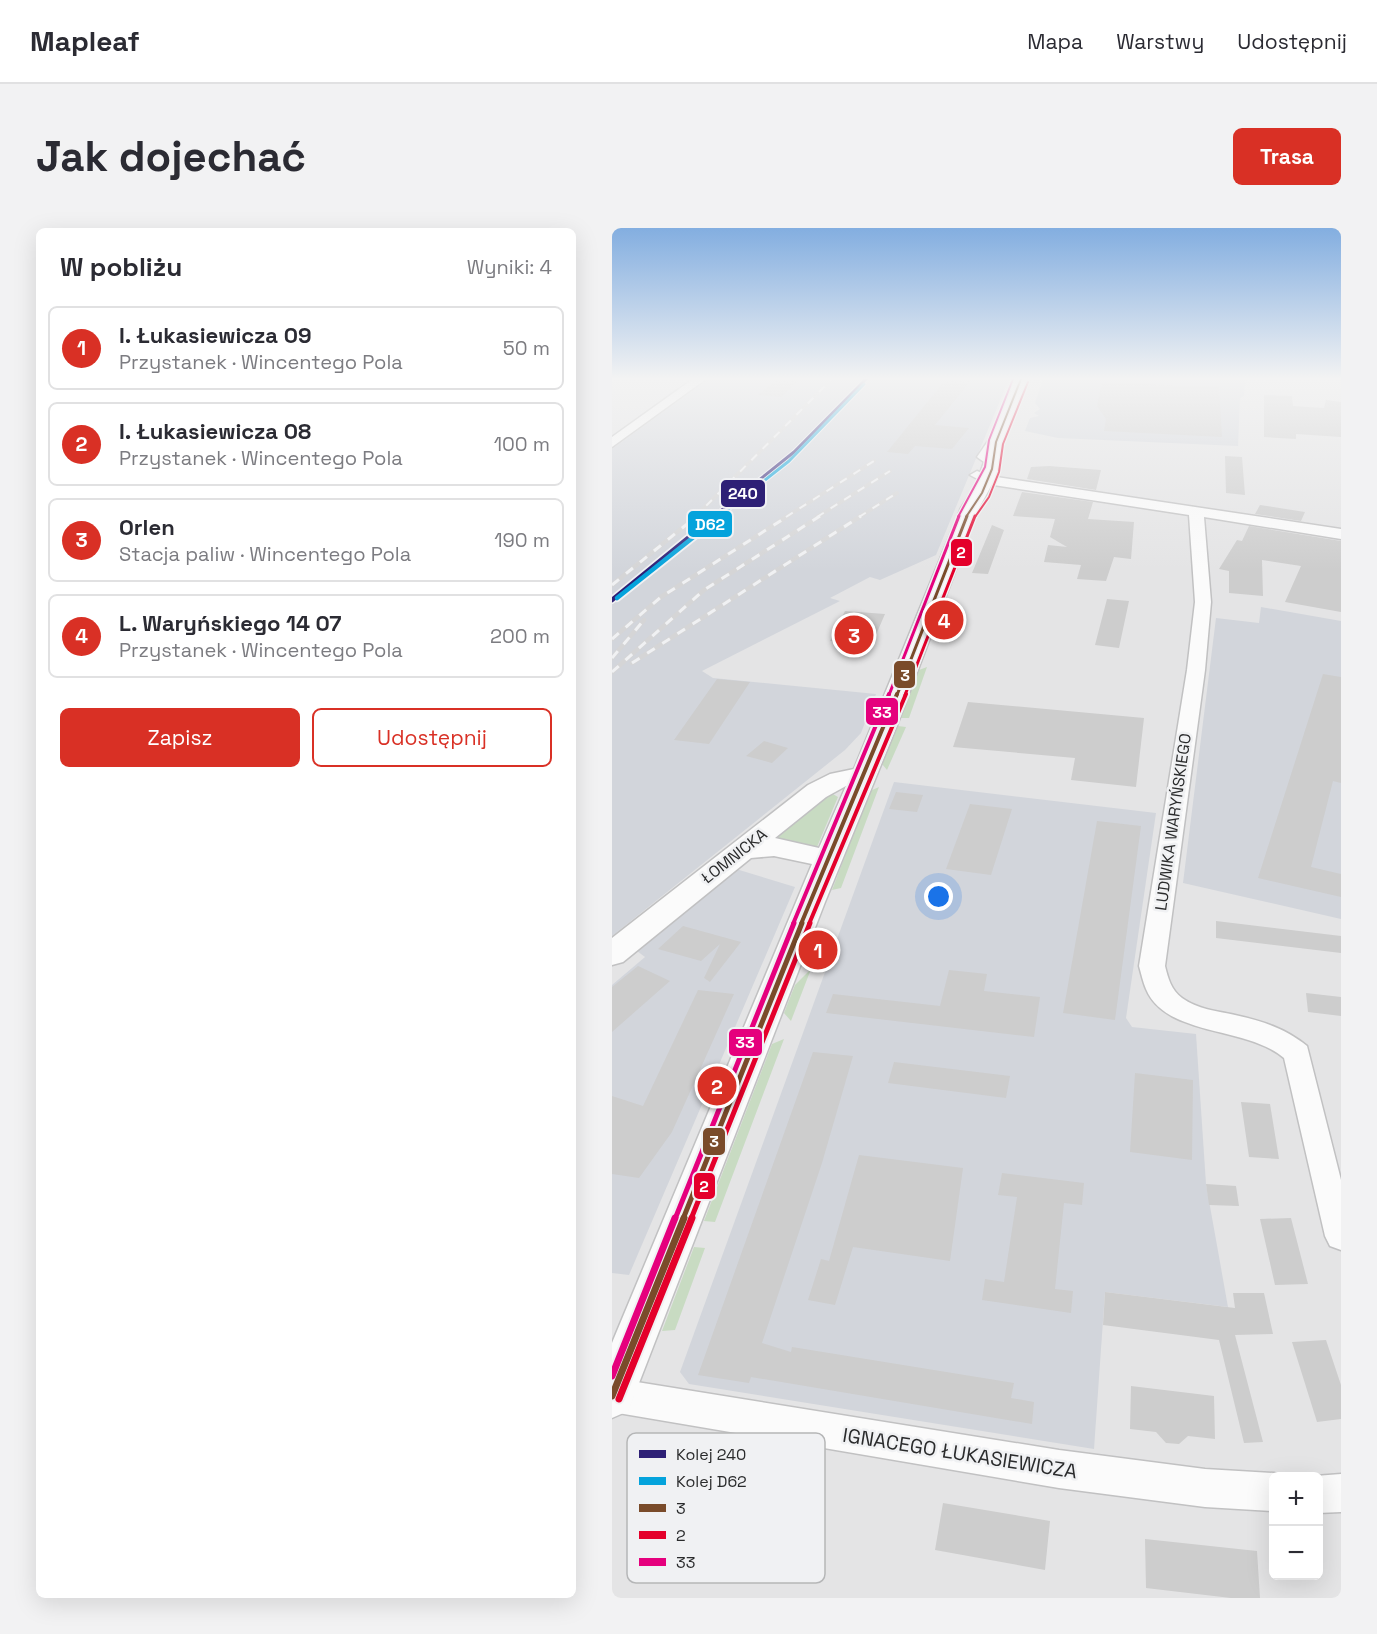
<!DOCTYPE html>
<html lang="pl">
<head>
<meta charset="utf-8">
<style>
  :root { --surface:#fff; --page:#f2f2f3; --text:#2b2b33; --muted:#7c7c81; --line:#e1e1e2; --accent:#d93025 }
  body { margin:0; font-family:"Space Grotesk",sans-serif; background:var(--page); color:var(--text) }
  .controls { position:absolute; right:18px; bottom:18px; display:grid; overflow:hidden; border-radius:9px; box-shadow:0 6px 24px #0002 }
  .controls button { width:54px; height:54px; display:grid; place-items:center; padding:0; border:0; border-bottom:2px solid var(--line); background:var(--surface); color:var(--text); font:30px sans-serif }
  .you { position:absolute; left:327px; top:669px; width:21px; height:21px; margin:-15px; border:4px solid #fff; border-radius:50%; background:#1a73e8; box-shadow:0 0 0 9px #1a73e833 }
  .badge { display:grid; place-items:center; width:39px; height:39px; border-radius:50%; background:var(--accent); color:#fff; font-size:20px; font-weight:700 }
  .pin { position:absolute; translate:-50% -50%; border:3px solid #fff; box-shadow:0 2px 6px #0006 }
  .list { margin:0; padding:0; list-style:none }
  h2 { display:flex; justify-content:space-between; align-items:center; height:78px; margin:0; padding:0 24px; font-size:26px }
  h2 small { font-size:20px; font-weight:400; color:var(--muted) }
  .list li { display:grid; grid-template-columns:39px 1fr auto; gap:18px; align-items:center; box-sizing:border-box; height:84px; margin:0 12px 12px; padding:0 12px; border:2px solid var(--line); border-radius:9px }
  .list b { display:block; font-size:22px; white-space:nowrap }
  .list p { margin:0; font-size:20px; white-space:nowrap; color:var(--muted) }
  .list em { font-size:20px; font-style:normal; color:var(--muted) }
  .actions { display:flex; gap:12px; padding:18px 24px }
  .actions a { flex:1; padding:14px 0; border:2px solid var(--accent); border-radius:9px; text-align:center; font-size:21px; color:var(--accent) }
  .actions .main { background:var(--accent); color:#fff }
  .map { position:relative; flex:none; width:729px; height:1370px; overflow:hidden; border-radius:9px }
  header { display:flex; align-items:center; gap:36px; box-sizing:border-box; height:84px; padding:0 30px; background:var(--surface); border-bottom:2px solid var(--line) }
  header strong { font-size:28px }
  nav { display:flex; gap:33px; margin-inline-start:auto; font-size:21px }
  .intro { display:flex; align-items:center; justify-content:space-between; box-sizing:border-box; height:144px; padding:0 36px }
  h1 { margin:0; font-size:42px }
  .button { padding:15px 27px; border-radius:9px; background:var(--accent); color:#fff; font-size:21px; font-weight:700 }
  main { display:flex; gap:36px; padding:0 36px }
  aside { flex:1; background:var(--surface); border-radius:9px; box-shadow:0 6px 24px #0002 }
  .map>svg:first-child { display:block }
</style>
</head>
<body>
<header>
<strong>Mapleaf</strong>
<nav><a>Mapa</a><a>Warstwy</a><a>Udostępnij</a></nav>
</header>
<div class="intro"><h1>Jak dojechać</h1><a class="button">Trasa</a></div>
<main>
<aside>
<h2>W pobliżu<small>Wyniki: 4</small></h2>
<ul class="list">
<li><span class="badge">1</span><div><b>I. Łukasiewicza 09</b><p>Przystanek · Wincentego Pola</p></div><em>50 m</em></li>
<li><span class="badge">2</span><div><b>I. Łukasiewicza 08</b><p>Przystanek · Wincentego Pola</p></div><em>100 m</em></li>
<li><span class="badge">3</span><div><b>Orlen</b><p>Stacja paliw · Wincentego Pola</p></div><em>190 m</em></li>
<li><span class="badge">4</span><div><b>L. Waryńskiego 14 07</b><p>Przystanek · Wincentego Pola</p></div><em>200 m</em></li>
</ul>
<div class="actions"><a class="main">Zapisz</a><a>Udostępnij</a></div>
</aside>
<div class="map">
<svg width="729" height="1370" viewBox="0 0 729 1370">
  <rect width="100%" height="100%" fill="#e4e4e5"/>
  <path fill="#d2d5db" d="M97 151H397L324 327 268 352 258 349 218 370 228 373 90 443 101 450 264 466 249 505 233 522 0 708V221Z
    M431 151H633L632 168 628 170 626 218 446 210 413 203 418 190 427 188 422 185 428 181 423 175Z
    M649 379 729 393V691L571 655 604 390 647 395Z
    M282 554 544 585 514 790 520 799 584 806 594 956 616 1079 493 1064 482 1221 77 1156 68 1144Z
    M124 641 183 659 17 1047 0 1045V757L33 729 25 723Z"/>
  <path fill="#c8dbc2" d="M315 439 297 490H289L307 442Z
    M286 498 294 499 275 542 270 536Z
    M267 559 229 660 220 662 258 563Z
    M219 565 226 569 205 619 201 620 162 611Z
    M199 741 179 793 172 785 183 757Z
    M172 811 103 994 92 993 160 816Z
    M82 1019 93 1020 63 1102 50 1103Z"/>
  <path fill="#cdcdcd" d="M165 151H188L169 169 146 167Z
    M334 151H360L323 197 357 200 340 221 303 218 296 226 275 224Z
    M490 154 607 159 610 209 492 203 494 191 485 178Z
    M652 167 680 168 681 178 712 180 714 172 729 174V209L684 206V211L652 209Z
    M613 228 630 229 633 267 614 265Z
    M437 238 489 242 484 262 415 251 419 239Z
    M410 264 481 274 476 291 522 294 519 331 502 329 494 353 465 351 469 337 432 334 436 317 455 319 438 309 443 291 401 288Z
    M648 277 693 284 689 293 643 286Z
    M380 297 392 302 376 346 360 345Z
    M637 298 729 313V384L673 374 689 338 650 332 651 368 617 365V343L607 341 625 312 630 313Z
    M495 371 517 373 507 420 483 417Z
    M233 383 273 386 260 416 218 413Z
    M711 446 729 449V555L721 553 699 639 729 646V669L646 650Z
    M105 451 138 454 97 516 62 512Z
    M356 474 532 490 524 559 459 552 463 530 341 519Z
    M152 513 176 520 160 535 134 528Z
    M284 564 311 567 305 584 277 581Z
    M358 576 400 581 379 647 334 641Z
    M485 593 529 598 503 792 451 785Z
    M604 693 729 708V725L604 710Z
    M71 698 129 714 98 754 92 750 108 716 89 733 46 721Z
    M26 738 58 753 0 804V759Z
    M337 742 375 746 372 763 428 769 422 809 214 785 221 766 328 778Z
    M86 762 122 766 60 904 27 950 0 946V868L31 878Z
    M694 765 729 769V788L696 784Z
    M201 824 241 828 210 935 150 1115 179 1124 180 1119 402 1155 399 1170 422 1174 420 1196 139 1149 137 1155 86 1147Z
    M282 834 398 848 394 870 276 855Z
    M523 845 581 852 580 932 518 924Z
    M629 874 658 876 667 931 637 929Z
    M247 927 351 940 338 1033 241 1019 223 1077 196 1072 209 1031 217 1033Z
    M390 945 472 955 470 977 452 975 443 1061 461 1063 459 1085 370 1072 373 1051 392 1054 405 969 386 967Z
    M594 956 624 958 627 978 597 977Z
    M679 990 696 1056 663 1057 648 991Z
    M493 1064 623 1080 621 1065H652L661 1106 623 1107 651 1214 632 1215 607 1112 491 1097Z
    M714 1112 729 1157V1191L705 1194 680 1114Z
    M519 1158 602 1168 603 1211 576 1208 567 1216 554 1215 544 1204 518 1201Z
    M331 1275 438 1293 433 1342 323 1322Z
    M533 1311 645 1323 648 1370H619L534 1360Z"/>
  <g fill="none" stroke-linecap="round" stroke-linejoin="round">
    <defs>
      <path id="minor" d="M81 151H94L0 219V209Z
        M365 243 378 248 729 301V311L592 289 599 374 593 442 553 738C556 750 559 762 570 770 585 781 605 783 623 787 650 793 673 800 695 818L729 952V1022L718 1018 713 1008 672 830C635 798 554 809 534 761 531 754 529 745 527 738L575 442 583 374 577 287 375 256 358 247Z
        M0 1150 447 1222 593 1241 662 1245 670 1248H662V1283L593 1279 447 1260 0 1184Z
        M729 1246V1284L706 1285V1248H703Z"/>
      <path id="tertiary" d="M402 151H416L392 214 384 249 367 280 284 500 213 674 22 1168 16 1183 0 1190V1115L200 636 162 628 139 630 11 734 0 737V710L196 557 218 546 242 541 349 280 364 257 372 234 365 229 376 213ZM234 558 207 620 163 610 214 569Z"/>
    </defs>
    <use href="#minor" stroke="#c1c1c2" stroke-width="3"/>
    <use href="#tertiary" stroke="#c1c1c2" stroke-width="3"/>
    <use href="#minor" fill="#fbfbfb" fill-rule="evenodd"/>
    <use href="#tertiary" fill="#fbfbfb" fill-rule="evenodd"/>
    <defs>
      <path id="rail-far1" d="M83 289 220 151
        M174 289 262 233
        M205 289 278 243
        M247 289 285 265"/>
      <path id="rail" d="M0 357 85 288
        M0 411 49 369 176 288
        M0 430 32 392
        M20 435 249 288
        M0 444 92 362 208 288"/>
    </defs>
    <use href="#rail-far1" stroke="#d5d5d6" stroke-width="4"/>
    <use href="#rail" stroke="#d5d5d6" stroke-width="4.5"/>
    <use href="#rail-far1" stroke="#f0f1f3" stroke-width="2" stroke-dasharray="8" stroke-linecap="butt"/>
    <use href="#rail" stroke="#f0f1f3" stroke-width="3" stroke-dasharray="9" stroke-linecap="butt"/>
    <defs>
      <path id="bus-1-far4" d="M354 289 370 265 380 241 384 214 409 151"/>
      <path id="bus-1-far3" d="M285 467 355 288"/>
      <path id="bus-1-far2" d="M189 696 285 466"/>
      <path id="bus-1-far1" d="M71 991 190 695"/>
      <path id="bus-1" d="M0 1168 72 990"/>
      <path id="bus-2-far4" d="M363 289 377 269 387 244 391 216 416 154"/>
      <path id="bus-2-far3" d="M293 467 363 288"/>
      <path id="bus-2-far2" d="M197 696 294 466"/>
      <path id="bus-2-far1" d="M79 991 198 695"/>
      <path id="bus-2" d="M7 1171 80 990"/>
      <path id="bus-3-far4" d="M346 289 373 239 377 212 401 151"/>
      <path id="bus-3-far3" d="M277 467 347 288"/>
      <path id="bus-3-far2" d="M181 696 277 466"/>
      <path id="bus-3-far1" d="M63 991 182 695"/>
      <path id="bus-3" d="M0 1148 63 990"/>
    </defs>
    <use href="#bus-1-far4" stroke="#f0f1f3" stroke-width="4.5"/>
    <use href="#bus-1-far3" stroke="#f0f1f3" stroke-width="6"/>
    <use href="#bus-1-far2" stroke="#f0f1f3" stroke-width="8"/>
    <use href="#bus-1-far1" stroke="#f0f1f3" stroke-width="10"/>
    <use href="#bus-1" stroke="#f0f1f3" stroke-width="11"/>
    <use href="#bus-2-far4" stroke="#f0f1f3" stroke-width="4.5"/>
    <use href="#bus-2-far3" stroke="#f0f1f3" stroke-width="6"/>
    <use href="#bus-2-far2" stroke="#f0f1f3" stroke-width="8"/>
    <use href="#bus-2-far1" stroke="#f0f1f3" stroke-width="10"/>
    <use href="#bus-2" stroke="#f0f1f3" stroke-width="11"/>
    <use href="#bus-3-far4" stroke="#f0f1f3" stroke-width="4.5"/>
    <use href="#bus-3-far3" stroke="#f0f1f3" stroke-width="6"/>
    <use href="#bus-3-far2" stroke="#f0f1f3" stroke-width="8"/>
    <use href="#bus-3-far1" stroke="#f0f1f3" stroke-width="10"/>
    <use href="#bus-3" stroke="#f0f1f3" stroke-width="11"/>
    <use href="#bus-1-far4" stroke="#7a4b2a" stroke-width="2"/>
    <use href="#bus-1-far3" stroke="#7a4b2a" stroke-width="3"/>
    <use href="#bus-1-far2" stroke="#7a4b2a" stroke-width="4"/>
    <use href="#bus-1-far1" stroke="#7a4b2a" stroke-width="5"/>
    <use href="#bus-1" stroke="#7a4b2a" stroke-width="7"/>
    <use href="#bus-2-far4" stroke="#e4002b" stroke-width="2"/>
    <use href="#bus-2-far3" stroke="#e4002b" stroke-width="3"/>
    <use href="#bus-2-far2" stroke="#e4002b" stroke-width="4"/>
    <use href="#bus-2-far1" stroke="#e4002b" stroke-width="5"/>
    <use href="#bus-2" stroke="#e4002b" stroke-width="7"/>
    <use href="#bus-3-far4" stroke="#e5007d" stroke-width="2"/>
    <use href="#bus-3-far3" stroke="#e5007d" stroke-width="3"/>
    <use href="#bus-3-far2" stroke="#e5007d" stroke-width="4"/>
    <use href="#bus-3-far1" stroke="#e5007d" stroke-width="5"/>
    <use href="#bus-3" stroke="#e5007d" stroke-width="7"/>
    <defs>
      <path id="rail-1-far1" d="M101 289 182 224 254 151"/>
      <path id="rail-1" d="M0 372 103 288"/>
      <path id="rail-2-far1" d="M106 289 177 233 252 156"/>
      <path id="rail-2" d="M5 370 108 288"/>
    </defs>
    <use href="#rail-1-far1" stroke="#f0f1f3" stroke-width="5"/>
    <use href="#rail-1" stroke="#f0f1f3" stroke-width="8"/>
    <use href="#rail-2-far1" stroke="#f0f1f3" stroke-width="5"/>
    <use href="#rail-2" stroke="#f0f1f3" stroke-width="8"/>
    <use href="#rail-1-far1" stroke="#2e2076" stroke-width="3"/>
    <use href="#rail-1" stroke="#2e2076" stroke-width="4.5"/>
    <use href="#rail-2-far1" stroke="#04a3dc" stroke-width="3"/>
    <use href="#rail-2" stroke="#04a3dc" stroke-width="4.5"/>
  </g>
  <linearGradient id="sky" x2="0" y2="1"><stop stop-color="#83aee0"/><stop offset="0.44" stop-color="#f3f3f3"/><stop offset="1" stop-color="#f3f3f3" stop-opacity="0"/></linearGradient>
  <rect width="729" height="342" fill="url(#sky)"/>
  <g text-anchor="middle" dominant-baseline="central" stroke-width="5" stroke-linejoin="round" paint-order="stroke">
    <g font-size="16" fill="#2a2b2c" stroke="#f0f1f3">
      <text transform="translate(561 594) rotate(-82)">LUDWIKA WARYŃSKIEGO</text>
      <text transform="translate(122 628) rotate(-38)">ŁOMNICKA</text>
    </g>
    <g font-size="20" fill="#2a2b2c" stroke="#f0f1f3">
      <text transform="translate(348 1225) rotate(9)">IGNACEGO ŁUKASIEWICZA</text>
    </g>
  </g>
  <rect x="15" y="1205" width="198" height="150" rx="9" fill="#f0f1f3" stroke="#b5b6b7" stroke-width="1.5"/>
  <rect x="27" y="1222" width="27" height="8" fill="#2e2076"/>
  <rect x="27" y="1249" width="27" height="8" fill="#04a3dc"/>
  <rect x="27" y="1276" width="27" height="8" fill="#7a4b2a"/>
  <rect x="27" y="1303" width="27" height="8" fill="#e4002b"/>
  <rect x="27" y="1330" width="27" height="8" fill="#e5007d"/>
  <g font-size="16" fill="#2a2b2c">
    <text x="64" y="1232">Kolej 240</text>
    <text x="64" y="1259">Kolej D62</text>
    <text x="64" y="1286">3</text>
    <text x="64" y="1313">2</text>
    <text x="64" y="1340">33</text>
  </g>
  <g stroke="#f0f1f3" stroke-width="2">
    <rect x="108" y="251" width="46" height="29" rx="6" fill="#2e2076"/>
    <rect x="75" y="282" width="46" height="28" rx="6" fill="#04a3dc"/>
    <rect x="338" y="310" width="23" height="29" rx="6" fill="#e4002b"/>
    <rect x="281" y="432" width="23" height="29" rx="6" fill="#7a4b2a"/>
    <rect x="253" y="469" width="34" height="29" rx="6" fill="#e5007d"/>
    <rect x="116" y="800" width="35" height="29" rx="6" fill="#e5007d"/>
    <rect x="90" y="899" width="24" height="29" rx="6" fill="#7a4b2a"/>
    <rect x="81" y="944" width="23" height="28" rx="6" fill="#e4002b"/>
  </g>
  <g font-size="16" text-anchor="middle" font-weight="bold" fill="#fff">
    <text x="131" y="271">240</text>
    <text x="98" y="302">D62</text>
    <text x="349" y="330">2</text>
    <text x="293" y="453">3</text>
    <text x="270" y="490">33</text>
    <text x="133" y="820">33</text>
    <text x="102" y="919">3</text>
    <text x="92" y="964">2</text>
  </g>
</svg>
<div class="controls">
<button>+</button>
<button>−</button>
</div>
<div class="you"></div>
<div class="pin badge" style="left:206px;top:722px">1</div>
<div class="pin badge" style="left:105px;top:858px">2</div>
<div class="pin badge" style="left:242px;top:407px">3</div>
<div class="pin badge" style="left:332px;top:392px">4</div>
</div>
</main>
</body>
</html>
